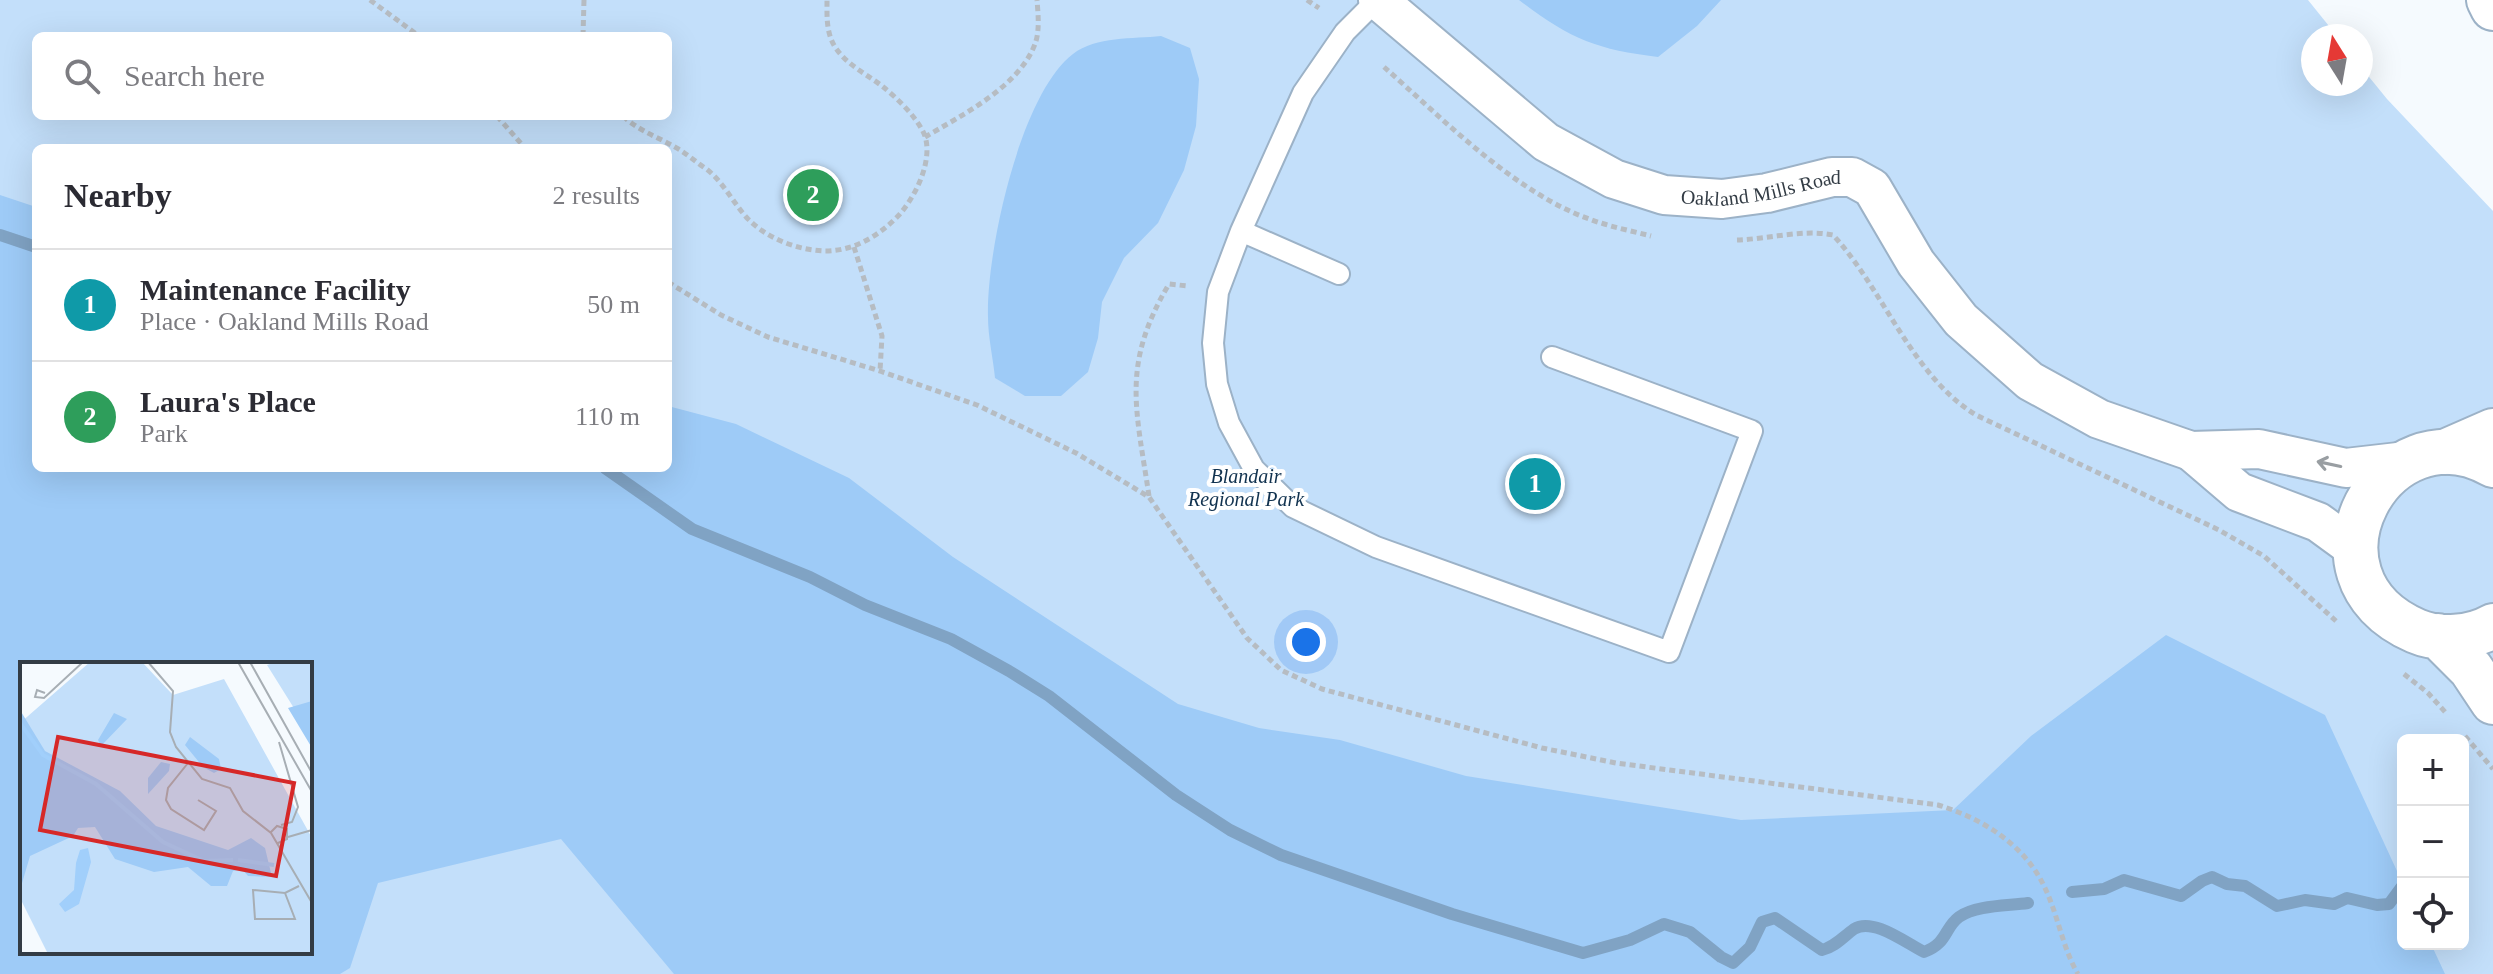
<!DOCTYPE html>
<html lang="en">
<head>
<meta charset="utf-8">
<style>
  :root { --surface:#fff; --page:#f7f7f7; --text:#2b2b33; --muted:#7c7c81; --line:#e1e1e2; --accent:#735029 }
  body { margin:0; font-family:Georgia,serif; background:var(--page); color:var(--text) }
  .controls { position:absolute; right:24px; bottom:24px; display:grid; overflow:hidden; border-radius:12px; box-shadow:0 8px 32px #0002 }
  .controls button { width:72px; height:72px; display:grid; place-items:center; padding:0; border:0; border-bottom:2px solid var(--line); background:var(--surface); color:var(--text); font:40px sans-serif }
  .compass { position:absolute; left:2301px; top:24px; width:72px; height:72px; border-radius:50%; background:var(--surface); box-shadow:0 8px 32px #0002; rotate:349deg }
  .you { position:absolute; left:1306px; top:642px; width:28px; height:28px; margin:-20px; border:6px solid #fff; border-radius:50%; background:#1a73e8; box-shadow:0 0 0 12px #1a73e833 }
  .badge { display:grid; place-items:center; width:52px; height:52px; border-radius:50%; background:var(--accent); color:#fff; font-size:26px; font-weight:700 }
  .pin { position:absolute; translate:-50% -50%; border:4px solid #fff; box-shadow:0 2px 8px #0006 }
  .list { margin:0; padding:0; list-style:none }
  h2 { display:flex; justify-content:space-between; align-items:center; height:104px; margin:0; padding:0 32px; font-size:34px }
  h2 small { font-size:26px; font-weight:400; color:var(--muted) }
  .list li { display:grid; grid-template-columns:52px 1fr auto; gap:24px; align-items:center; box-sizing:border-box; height:112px; padding:0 32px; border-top:2px solid var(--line) }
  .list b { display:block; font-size:30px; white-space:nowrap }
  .list p { margin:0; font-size:26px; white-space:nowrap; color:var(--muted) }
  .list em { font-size:26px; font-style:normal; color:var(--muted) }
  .icon { flex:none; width:44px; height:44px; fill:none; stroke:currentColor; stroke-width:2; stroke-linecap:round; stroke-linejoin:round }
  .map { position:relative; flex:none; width:2493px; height:974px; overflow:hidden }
  .search { position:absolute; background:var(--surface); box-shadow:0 8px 32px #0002; left:32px; top:32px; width:640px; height:88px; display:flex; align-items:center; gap:20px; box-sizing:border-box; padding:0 28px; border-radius:12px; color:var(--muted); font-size:30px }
  .panel { position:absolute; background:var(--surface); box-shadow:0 8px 32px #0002; left:32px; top:144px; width:640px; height:328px; border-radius:12px }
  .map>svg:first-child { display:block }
</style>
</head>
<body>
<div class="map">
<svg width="2493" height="974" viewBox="0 0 2493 974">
  <rect width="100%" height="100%" fill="#f5fafe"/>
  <path fill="#c3dffa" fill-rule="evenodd" d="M0 0H2308L2337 36H2313V84H2361V67L2387 99 2493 211V974H0ZM36 36H668V116H36ZM36 148H668V468H36ZM22 664H310V952H22ZM2403 740H2463V944H2403Z"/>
  <path fill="#9ecbf7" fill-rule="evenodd" d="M1519 0H1721L1697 26 1658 57C1597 50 1568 38 1519 0Z
    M1161 36 1190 48 1199 79 1196 126 1184 170 1158 223 1124 258 1102 302 1098 338 1088 372 1061 396H1025L995 378C993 358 988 337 988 317 986 253 1020 94 1073 54 1096 36 1133 39 1161 36Z
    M0 195 36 207V468H668V406L736 424 849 478 953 557 1178 704 1259 728 1340 740 1466 776 1741 820 1953 810 2031 736 2166 635 2325 715 2403 884V944H2431L2445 974H674L561 839 378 883 350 968 340 974H0ZM22 664H310V952H22Z"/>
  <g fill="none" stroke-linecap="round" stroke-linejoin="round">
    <path stroke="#80a3c4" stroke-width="12" d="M0 235 36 247
      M605 468 692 529 810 577 865 605 951 639 1009 671 1049 696 1176 795 1230 830 1281 855 1452 914 1583 953 1630 940 1664 924 1690 932 1721 957 1733 963 1750 947 1762 922 1775 918 1822 950C1835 947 1843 937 1854 929 1873 917 1906 943 1924 952 1948 943 1944 928 1959 917 1976 905 2008 906 2028 903
      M2072 892 2104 889 2124 880 2181 896 2202 881 2212 877 2227 884 2245 886 2277 906 2305 900 2334 904 2347 898 2377 905 2389 904 2403 885"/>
    <defs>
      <path id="lane" d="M1377 0 1345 32 1303 93 1241 231 1218 292 1213 343 1217 384 1229 423 1254 469 1293 507 1376 547 1669 652 1752 431 1552 357
        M1241 231 1339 274"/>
      <g id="street">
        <path id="s1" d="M1378 0 1546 142 1614 179 1664 195 1722 199 1767 193 1832 177H1852L1872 188 1916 263 1961 320 2030 381 2099 419 2191 451 2259 449 2346 468 2407 461"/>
        <path d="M2191 451 2239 492 2318 522 2355 549"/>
      </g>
      <path id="secondary" d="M2493 465C2385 403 2289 576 2416 631 2439 641 2472 638 2493 626
        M2438 636 2471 669 2493 702"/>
      <path id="primary" d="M2489 0 2493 8
        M2445 452 2493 431"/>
    </defs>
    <use href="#lane" stroke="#9cb2c7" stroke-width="24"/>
    <use href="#street" stroke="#9cb2c7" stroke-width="42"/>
    <use href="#secondary" stroke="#9cb2c7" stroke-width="48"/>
    <use href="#primary" stroke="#9cb2c7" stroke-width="48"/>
    <path stroke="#b6bcc2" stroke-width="5" stroke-dasharray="6 4" stroke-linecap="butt" d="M370 0 419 36
      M1307 0 1319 8
      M583 36 584 0
      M1384 67C1443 119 1516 194 1592 220 1611 227 1632 231 1651 236
      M497 116 525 148
      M623 116C640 132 661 138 680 150 688 155 696 162 705 168 723 181 733 203 748 219 768 239 797 250 825 251 854 251 879 236 899 215 915 197 933 162 925 136 918 118 897 98 882 86 865 73 847 65 835 47 826 32 827 17 827 0
      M925 137C962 115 1019 87 1035 44 1040 31 1038 13 1037 0
      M1737 240C1768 239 1803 229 1833 235 1884 290 1911 375 1976 415L2219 530 2264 556 2336 621
      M854 247 882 336 880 371
      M668 282 721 315 768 337 880 371 977 405 1076 453 1149 497 1247 638 1281 670 1322 689 1542 748 1616 763 1938 805C1981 818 2024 844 2044 886 2058 914 2062 947 2078 974
      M1149 496C1136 408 1121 365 1169 284L1188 286
      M2404 674 2428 693 2446 713
      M2465 736 2493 769"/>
    <use href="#lane" stroke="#fff" stroke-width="20"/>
    <use href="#street" stroke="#fff" stroke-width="38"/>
    <use href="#secondary" stroke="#fff" stroke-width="44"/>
    <use href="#primary" stroke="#fff" stroke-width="44"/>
  </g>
  <defs><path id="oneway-shaft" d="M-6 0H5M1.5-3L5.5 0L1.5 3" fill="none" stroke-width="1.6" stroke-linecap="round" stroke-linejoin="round" transform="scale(2)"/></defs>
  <use stroke="#999ea2" href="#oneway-shaft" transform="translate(2329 464) rotate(-168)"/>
  <g text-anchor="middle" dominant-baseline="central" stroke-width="8" stroke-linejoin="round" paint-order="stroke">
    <g font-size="20" fill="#333c45" stroke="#fff">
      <text stroke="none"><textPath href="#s1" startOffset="448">Oakland Mills Road</textPath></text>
    </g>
    <g font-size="20" font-style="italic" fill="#11324f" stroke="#fff">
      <text x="1246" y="476">Blandair<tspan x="1246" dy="23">Regional Park</tspan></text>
    </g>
  </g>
  <g transform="translate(20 662)">
    <rect width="292" height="292" fill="#f5fafe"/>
    <path d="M70 0H122L153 33 204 17 292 176V292H28L0 236V61ZM255 0H292V75L247 3Z" fill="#c3dffa"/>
    <path d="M292 39V86L268 46ZM0 48 25 89 100 129 136 164 208 188 231 176 245 186 252 215 228 214 222 207 213 209 207 224H191L168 205 134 210 95 197 75 165 58 166 53 174 10 194 0 228ZM94 51 107 57 81 84 78 78ZM170 75 199 97 201 107 194 111 183 105 165 83ZM141 100 150 102 149 109 128 132V116Z" fill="#9ecbf7"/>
    <path d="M68 186 71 200 59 242 45 250 39 242 54 228 56 201 60 188Z" fill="#a1cffb"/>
    <path fill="none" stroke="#a1cffb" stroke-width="4" d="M0 61 23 93 76 122 143 180 184 199 213 198M218 198 254 203"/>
    <path fill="none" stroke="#a7aeb4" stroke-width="2" d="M128 0 153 29 150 70 156 85 182 117 210 126 223 149 251 171 292 241M218 0 292 130M230 0 292 111M25 31 17 28 15 35 24 36 63 0M259 80 278 145 272 160 261 163M168 101 148 126 146 138 151 147 184 168 196 149 178 138M251 170 257 164 267 167V177L258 181M268 175 292 168M265 231 275 257H235L233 228 265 231 279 224"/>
    <path fill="#d62828" fill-opacity="0.15" stroke="#d62828" stroke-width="4" d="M38 75 274 121 256 214 20 168Z"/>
    <rect width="292" height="292" fill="none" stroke="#333c45" stroke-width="4"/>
  </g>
</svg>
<div class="controls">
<button>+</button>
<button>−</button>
<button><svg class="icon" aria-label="locate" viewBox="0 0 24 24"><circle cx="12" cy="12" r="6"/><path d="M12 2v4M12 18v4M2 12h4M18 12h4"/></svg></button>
</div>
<svg class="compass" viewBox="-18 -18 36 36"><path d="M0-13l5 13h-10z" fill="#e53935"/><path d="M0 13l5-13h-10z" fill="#7c7c81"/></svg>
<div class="you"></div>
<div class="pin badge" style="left:1535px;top:484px;background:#0f9aa8">1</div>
<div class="pin badge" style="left:813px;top:195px;background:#2e9e5b">2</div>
<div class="search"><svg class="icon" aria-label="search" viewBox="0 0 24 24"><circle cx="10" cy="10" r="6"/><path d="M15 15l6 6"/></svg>Search here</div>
<section class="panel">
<h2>Nearby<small>2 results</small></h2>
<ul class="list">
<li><span class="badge" style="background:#0f9aa8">1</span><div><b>Maintenance Facility</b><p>Place · Oakland Mills Road</p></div><em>50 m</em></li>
<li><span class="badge" style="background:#2e9e5b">2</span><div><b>Laura's Place</b><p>Park</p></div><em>110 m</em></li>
</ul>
</section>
</div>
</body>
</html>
